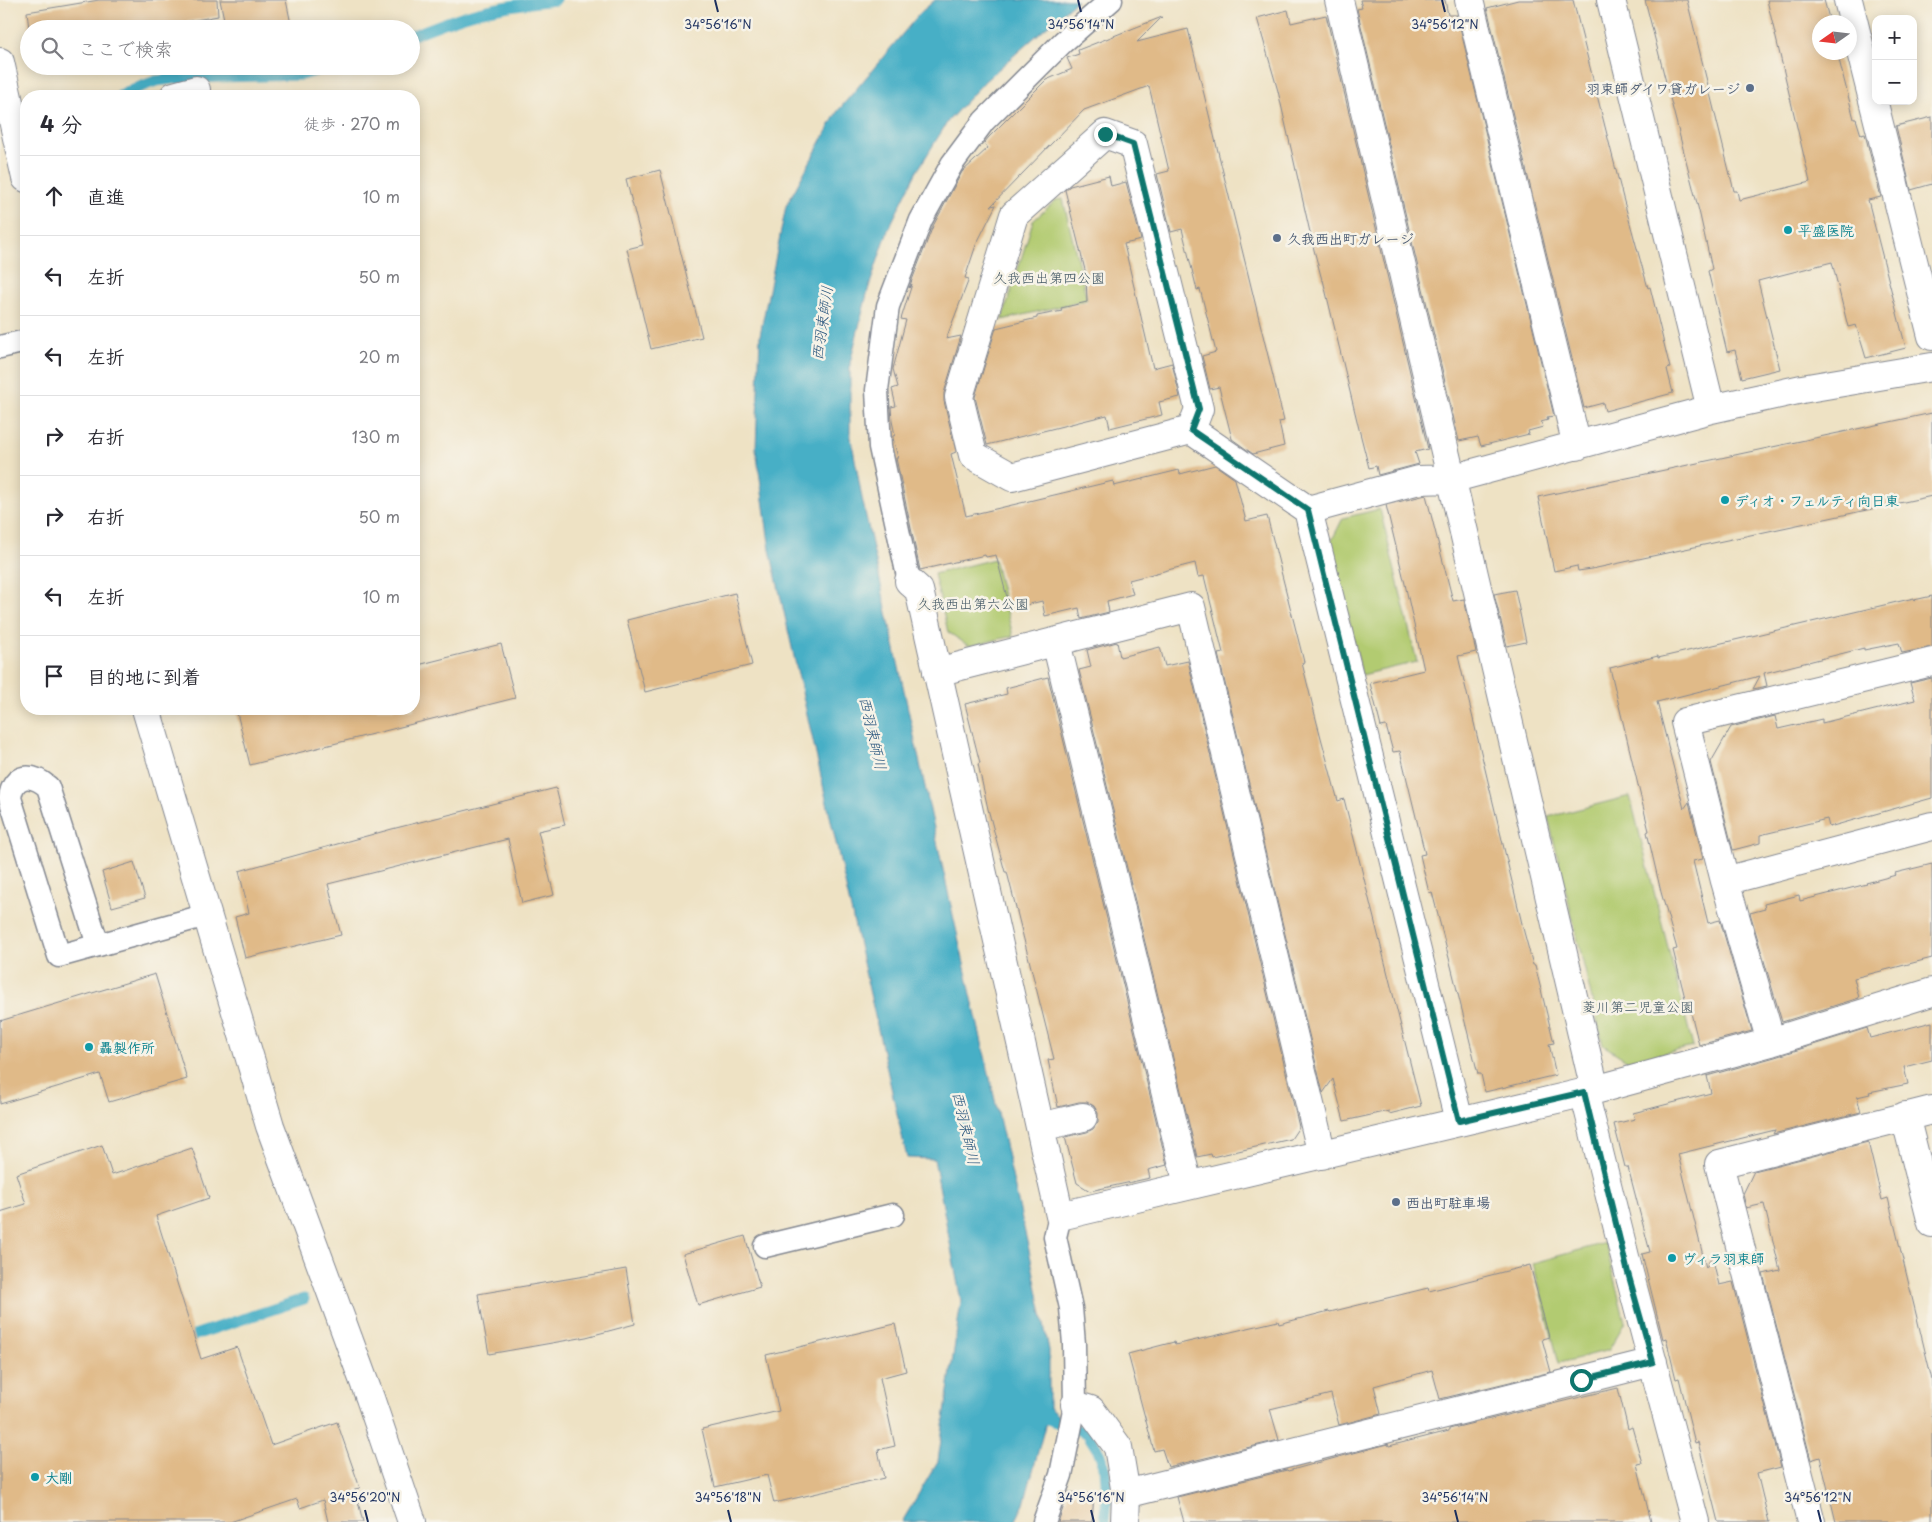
<!DOCTYPE html>
<html lang="ja">
<head>
<meta charset="utf-8">
<style>
  :root { --surface:#fff; --page:#f2f2f3; --text:#2b2b33; --muted:#7c7c81; --line:#e1e1e2 }
  body { margin:0; font-family:"Playpen Sans","Klee One",sans-serif; background:var(--page); color:var(--text) }
  .controls { position:absolute; right:15px; top:15px; display:grid; overflow:hidden; border-radius:10px; box-shadow:0 2px 12px #0003 }
  .controls button { width:45px; height:45px; display:grid; place-items:center; padding:0; border:0; border-bottom:1px solid var(--line); background:var(--surface); color:var(--text); font:25px sans-serif }
  .compass { position:absolute; left:1812px; top:15px; width:45px; height:45px; border-radius:50%; background:var(--surface); box-shadow:0 2px 12px #0003; rotate:256deg }
  .stop { position:absolute; width:15px; height:15px; margin:-11px; border:4px solid #0f766e; border-radius:50%; background:#fff }
  .stop.end { background:#0f766e; border-color:#fff; box-shadow:0 1px 5px #0008 }
  .list { margin:0; padding:0; list-style:none }
  h2 { display:flex; justify-content:space-between; align-items:center; height:65px; margin:0; padding:0 20px; font-size:21px }
  h2 small { font-size:16px; font-weight:400; color:var(--muted) }
  .list li { display:grid; grid-template-columns:32px 1fr auto; gap:15px; align-items:center; box-sizing:border-box; height:80px; padding:0 20px; border-top:1px solid var(--line) }
  .list b { display:block; font-size:19px; white-space:nowrap }
  .list em { font-size:16px; font-style:normal; color:var(--muted) }
  .icon { flex:none; width:28px; height:28px; fill:none; stroke:currentColor; stroke-width:2; stroke-linecap:round; stroke-linejoin:round }
  .map { position:relative; flex:none; width:1932px; height:1522px; overflow:hidden }
  .search { position:absolute; background:var(--surface); box-shadow:0 2px 12px #0003; left:20px; top:20px; width:400px; height:55px; display:flex; align-items:center; gap:12px; box-sizing:border-box; padding:0 18px; border-radius:28px; color:var(--muted); font-size:19px }
  .panel { position:absolute; background:var(--surface); box-shadow:0 2px 12px #0003; left:20px; top:90px; width:400px; height:625px; border-radius:20px }
  .map>svg:first-child { display:block }
</style>
</head>
<body>
<div class="map">
<svg width="1932" height="1522" viewBox="0 0 1932 1522">
  <rect width="100%" height="100%" fill="#f7f3e8"/>
  <filter id="ink" filterUnits="userSpaceOnUse"><feTurbulence type="fractalNoise" baseFrequency=".02" numOctaves="2"/><feDisplacementMap in="SourceGraphic" scale="10" xChannelSelector="R" yChannelSelector="G"/><feConvolveMatrix kernelMatrix="1 2 1 2 8 2 1 2 1" color-interpolation-filters="sRGB"/></filter>
  <filter id="wash" filterUnits="userSpaceOnUse"><feTurbulence type="fractalNoise" baseFrequency=".0096" numOctaves="4" result="noise"/><feDisplacementMap in="SourceGraphic" scale="20" xChannelSelector="R" yChannelSelector="G"/><feGaussianBlur stdDeviation="1.12" result="paint"/><feColorMatrix in="noise" values="0 0 0 0 0 0 0 0 0 0 0 0 0 0 0 0 0 1.4 0 .05"/><feComposite in="paint" operator="in"/></filter>
  <g filter="url(#wash)">
    <rect width="100%" height="100%" fill="#eee2c4"/>
    <path fill="#b2cb71" stroke="#667d68" d="M1063 199 1087 300 1002 320 1033 221 1056 200Z
      M1380 509 1417 662 1362 675 1331 542 1343 518Z
      M994 559 1013 636 969 646 948 632 934 574Z
      M1630 796 1693 1047 1628 1061 1603 1045 1548 817Z
      M1605 1243 1625 1322 1609 1350 1559 1363 1533 1263Z"/>
    <path fill="#47afc6" stroke="#316f92" d="M935 0H1077L985 81 948 121 916 173 888 230 868 290 850 363V432L862 498 953 915 1031 1259 1049 1350V1408L1060 1417 1058 1426 1046 1422 1024 1504 1015 1522H902L938 1461 961 1301 934 1159 907 1158 770 550 756 449 760 335 786 206 837 112 920 13Z"/>
    <g fill="none" stroke-linecap="round" stroke-linejoin="round">
      <path stroke="#47afc6" stroke-width="11" d="M411 36C433 27 455 18 478 12 503 6 530 3 555 0
        M120 96 134 89 156 81 180 78 302 75 332 66
        M179 1340 304 1299
        M1045 1418 1087 1433 1099 1452 1105 1470 1107 1495 1105 1522"/>
    </g>
    <g id="blocks">
      <path fill="#e0ba88" d="M99 0H217L218 16 147 29H29L27 12Z
        M220 0H286L292 29H226Z
        M1360 0H1445L1448 15H1457L1554 416 1547 417 1548 420 1541 422 1543 427 1528 431 1529 434 1481 446 1478 437 1459 441 1357 9 1362 8Z
        M1518 0H1573L1623 198 1648 288 1650 287 1670 368 1667 369 1673 393 1605 411 1603 403 1584 408 1487 8Z
        M1645 0H1687L1734 191H1737L1739 200 1810 182 1767 0H1824L1830 22H1820V52H1837L1854 119H1856L1861 135 1865 134 1881 197 1868 200 1906 348 1866 358 1856 325 1848 327 1832 262 1758 281 1780 369 1742 378 1735 350 1727 352 1708 271 1712 269 1700 215Z
        M1288 10 1291 23 1326 15 1428 449 1415 452 1419 464 1378 475 1376 466 1369 468 1359 429 1323 280H1322L1314 250 1278 91 1257 18Z
        M1162 17 1137 42 1188 29 1284 421 1279 422 1284 446 1253 454 1232 439 1219 387 1210 389 1202 356 1216 352 1200 289 1197 290 1182 229 1171 232 1157 174 1169 171 1149 86 1084 110 991 206 996 205 976 245 965 278 969 279 946 339 961 336 944 393V401L956 452 951 454 966 516 1113 481 1114 486 1179 470 1180 474 1215 465 1235 479 1246 521 1267 516 1304 662 1302 663 1317 723 1338 801 1344 799 1421 1106 1389 1114V1111L1344 1121 1333 1079 1323 1093 1218 654 1223 653 1204 576 1198 577 1195 563 1129 580 1133 594 1107 601 1109 612 1081 619 1079 608 1045 616 1042 601 1010 609 996 555 986 557 985 555 920 570 896 458H898L893 438V436L895 435 892 421 891 407 896 406 892 389 898 387 893 369 906 320 901 319 912 284 909 288 933 226 962 172 988 148 984 143 989 137 1046 80 1072 69 1067 58 1079 54 1078 50Z
        M1932 117V184L1911 190 1896 126Z
        M660 170 702 337 651 349 627 249 643 245 626 179Z
        M1109 176 1111 186 1126 182 1141 240 1124 244 1153 368 1172 363 1180 397 1159 402 1162 415 1110 428 1107 415 987 445 975 397 996 328 1037 318V316L1062 311 1061 308 1087 302 1086 274 1065 190 1070 186Z
        M1932 413V496L1592 569 1578 571 1577 566 1554 571 1538 497Z
        M1426 495 1453 601 1464 599 1476 652 1458 656 1524 932 1533 965H1535L1554 1043 1549 1044 1556 1075 1485 1092 1481 1074H1478L1450 962 1432 892 1429 893 1420 855 1425 854 1400 751 1393 752 1386 726 1381 727 1370 683 1424 670 1405 584 1386 505Z
        M1515 590 1526 642 1507 646 1494 594Z
        M735 593 752 665 645 692 627 620Z
        M1932 596V647L1902 653 1899 643 1864 650V648L1764 673 1767 686 1753 689 1760 676 1657 702 1684 809 1689 802 1703 859 1693 861 1708 923 1720 920 1752 1031 1699 1045 1689 1005 1687 1006 1673 950 1677 949 1661 892 1647 832 1649 831 1610 668 1658 656V658L1914 598V600Z
        M1117 642 1120 657 1160 647 1165 666 1188 661 1299 1127 1291 1139 1212 1157 1211 1154 1197 1157 1079 670 1091 667 1087 650Z
        M501 644 515 698 250 765 236 709H414V666Z
        M1048 677 1167 1165 1148 1170 1150 1178 1090 1191 1077 1183 1065 1137 1087 1132 1093 1129 1098 1122V1113L1094 1106 1087 1102H1079L1058 1107 1048 1060 1054 1059 1007 872H1005L988 809 978 764 980 763 965 704 1007 694 1006 688Z
        M1932 678V798L1829 827 1827 819 1760 835V843L1733 850 1711 762 1731 727 1775 716 1778 729 1822 719V723L1915 700 1910 683Z
        M556 788 565 825 538 831 554 895 522 903 508 839 328 884 341 935 245 958 235 917 249 913 239 871 392 829Z
        M134 862 145 898 112 907 102 872Z
        M1932 864V958L1854 978 1859 998 1782 1022 1750 913 1765 909 1764 904 1799 895 1800 901 1867 884 1866 883 1896 875 1895 873Z
        M155 974 187 1079 109 1102 100 1074 0 1104V1021Z
        M1932 1022V1060L1904 1067 1908 1084 1869 1092 1870 1094 1857 1097 1861 1112 1773 1134 1775 1130 1678 1154 1706 1268 1712 1256 1719 1285 1733 1282 1781 1467 1757 1473 1769 1522H1718L1698 1442 1695 1443 1679 1378 1676 1379 1666 1338 1663 1339 1642 1254 1650 1252 1628 1167H1625L1614 1124 1635 1119 1633 1113 1711 1093 1707 1076 1775 1057 1867 1028 1870 1038Z
        M1868 1142 1882 1200 1888 1198 1932 1380V1522H1836L1820 1457 1811 1460 1763 1274 1780 1270 1764 1204 1746 1208 1743 1194 1754 1171Z
        M102 1145 112 1175 192 1148 209 1198 156 1216 201 1359 237 1347 271 1445 337 1422 360 1488 355 1489 363 1522H328L323 1500 300 1508 297 1499 230 1522H0V1212L26 1204 16 1174Z
        M745 1236 760 1287 698 1305 683 1254Z
        M1530 1265 1549 1337 1542 1339 1551 1372 1440 1399 1432 1370 1374 1386 1381 1414 1339 1425 1331 1394 1270 1409 1279 1440 1168 1467 1162 1449 1154 1451 1128 1354 1174 1342 1175 1345 1278 1321 1279 1324 1329 1311 1330 1312 1428 1288 1429 1291Z
        M626 1269 635 1324 586 1337 489 1354 478 1294Z
        M895 1324 906 1371 880 1378 895 1446 878 1450 884 1478 774 1503 767 1475 715 1487 702 1429 779 1411 766 1355Z
        M1618 1388 1628 1429 1632 1427 1642 1463 1637 1464 1651 1522H1184L1177 1497 1287 1470 1288 1471 1346 1455 1388 1444 1389 1446 1449 1431V1429Z
        M1069 1492 1094 1494 1092 1522H1058Z"/>
    </g>
  </g>
  <g filter="url(#ink)">
    <use href="#blocks" fill-opacity="0" stroke="#848891" stroke-width="1"/>
    <g fill="none" stroke-linecap="round" stroke-linejoin="round">
      <defs>
        <path id="lane" d="M0 347 26 341
          M909 581 880 447 877 390 888 306 921 220 952 164 984 121 1063 42 1111 0
          M98 945 48 787C32 773 13 773 10 798L59 956 207 915
          M765 1246 893 1215
          M1044 1522 1061 1475 1075 1405 1074 1344 1071 1308 1055 1237 1060 1216"/>
        <path id="street" d="M1339 0 1595 1090
          M1469 0 1577 446
          M1611 0 1711 409
          M1848 0 1932 336
          M0 62 26 178
          M174 96 196 90
          M1191 430 1199 409 1133 144 1105 134 1014 215 959 397 973 455 1012 477 1191 430 1308 510 1459 1121
          M1308 510 1419 480 1451 479 1711 409 1802 389 1932 367
          M909 581 919 590 1060 1216 1595 1090 1771 1042 1932 992
          M1056 642 1188 1185
          M937 672 1191 607 1322 1155
          M146 709 270 1126 370 1398 412 1522
          M1725 881 1932 826
          M1771 1042 1725 881 1685 722 1932 662
          M1584 1092 1629 1273 1695 1522
          M1905 1116 1932 1223
          M1040 1127 1083 1117
          M1075 1405 1091 1410 1118 1447 1126 1494 1125 1522
          M1126 1494 1653 1362
          M1811 1522 1719 1164 1932 1110"/>
      </defs>
      <use href="#lane" stroke="#848891" stroke-width="25"/>
      <use href="#street" stroke="#848891" stroke-width="30"/>
      <use href="#lane" stroke="#fff" stroke-width="22"/>
      <use href="#street" stroke="#fff" stroke-width="28"/>
    </g>
  </g>
  <g fill="none" stroke-linecap="round" stroke-linejoin="round" filter="url(#ink)">
    <path stroke="#0f766e" stroke-width="6" d="M1105 134 1133 144 1199 409 1191 430 1308 510 1459 1121 1584 1092 1628 1273 1653 1362 1581 1380"/>
  </g>
  <path fill="none" stroke="#1b2f5e" stroke-width="2" d="M715 0 718 12M1078 0 1081 12M1442 0 1445 12M365 1510 368 1522M728 1510 731 1522M1091 1510 1094 1522M1455 1510 1458 1522M1818 1510 1821 1522"/>
  <g fill="#5c6f8a" stroke="#f7f3e8" stroke-width="2">
    <circle cx="1750" cy="88" r="5"/>
    <circle cx="1277" cy="238" r="5"/>
    <circle cx="1396" cy="1202" r="5"/>
  </g>
  <g fill="#0f9aa8" stroke="#f7f3e8" stroke-width="2">
    <circle cx="1788" cy="230" r="5"/>
    <circle cx="1725" cy="500" r="5"/>
    <circle cx="89" cy="1047" r="5"/>
    <circle cx="1672" cy="1258" r="5"/>
    <circle cx="35" cy="1477" r="5"/>
  </g>
  <g text-anchor="middle" dominant-baseline="central" stroke-width="5" stroke-linejoin="round" paint-order="stroke">
    <g font-size="14" font-weight="bold" fill="#4e5e75" stroke="#f7f3e8" text-anchor="start">
      <text x="1740" y="88" text-anchor="end">羽束師ダイワ貸ガレージ</text>
      <text x="1287" y="238">久我西出町ガレージ</text>
      <text x="1406" y="1202">西出町駐車場</text>
    </g>
    <g font-size="14" font-weight="bold" fill="#0d838f" stroke="#f7f3e8" text-anchor="start">
      <text x="1798" y="230">平盛医院</text>
      <text x="1735" y="500">ディオ・フェルティ向日東</text>
      <text x="99" y="1047">轟製作所</text>
      <text x="1682" y="1258">ヴィラ羽束師</text>
      <text x="45" y="1477">大剛</text>
    </g>
    <g font-size="14" fill="#415663" stroke="#f7f3e8">
      <text x="1049" y="277">久我西出第四公園</text>
      <text x="973" y="603">久我西出第六公園</text>
      <text x="1638" y="1006">菱川第二児童公園</text>
    </g>
    <g font-size="15" font-style="italic" fill="#28557d" stroke="#f7f3e8">
      <text transform="translate(821 323) rotate(-82)">西羽束師川</text>
      <text transform="translate(874 733) rotate(77)">西羽束師川</text>
      <text transform="translate(967 1128) rotate(77)">西羽束師川</text>
    </g>
  </g>
  <g font-size="12" text-anchor="middle" fill="#1b2f5e" stroke="#f7f3e8" stroke-width="5" stroke-linejoin="round" paint-order="stroke">
    <text x="718" y="29">34°56'16"N</text>
    <text x="1081" y="29">34°56'14"N</text>
    <text x="1445" y="29">34°56'12"N</text>
    <text x="365" y="1502">34°56'20"N</text>
    <text x="728" y="1502">34°56'18"N</text>
    <text x="1091" y="1502">34°56'16"N</text>
    <text x="1455" y="1502">34°56'14"N</text>
    <text x="1818" y="1502">34°56'12"N</text>
  </g>
</svg>
<div class="controls">
<button>+</button>
<button>−</button>
</div>
<svg class="compass" viewBox="-18 -18 36 36"><path d="M0-13l5 13h-10z" fill="#e53935"/><path d="M0 13l5-13h-10z" fill="#7c7c81"/></svg>
<div class="stop" style="left:1581px;top:1380px"></div>
<div class="stop end" style="left:1105px;top:134px"></div>
<div class="search"><svg class="icon" aria-label="search" viewBox="0 0 24 24"><circle cx="10" cy="10" r="6"/><path d="M15 15l6 6"/></svg>ここで検索</div>
<section class="panel">
<h2>4 分<small>徒歩 · 270 m</small></h2>
<ul class="list">
<li><svg class="icon" aria-label="ahead" viewBox="0 0 24 24"><path d="M12 20V5M6 11l6-6 6 6"/></svg><div><b>直進</b></div><em>10 m</em></li>
<li><svg class="icon" aria-label="left" viewBox="0 0 24 24"><path d="M17 20v-9H6M10 6l-5 5 5 5"/></svg><div><b>左折</b></div><em>50 m</em></li>
<li><svg class="icon" aria-label="left" viewBox="0 0 24 24"><path d="M17 20v-9H6M10 6l-5 5 5 5"/></svg><div><b>左折</b></div><em>20 m</em></li>
<li><svg class="icon" aria-label="right" viewBox="0 0 24 24"><path d="M7 20v-9h11M14 6l5 5-5 5"/></svg><div><b>右折</b></div><em>130 m</em></li>
<li><svg class="icon" aria-label="right" viewBox="0 0 24 24"><path d="M7 20v-9h11M14 6l5 5-5 5"/></svg><div><b>右折</b></div><em>50 m</em></li>
<li><svg class="icon" aria-label="left" viewBox="0 0 24 24"><path d="M17 20v-9H6M10 6l-5 5 5 5"/></svg><div><b>左折</b></div><em>10 m</em></li>
<li><svg class="icon" aria-label="arrive" viewBox="0 0 24 24"><path d="M6 21V4h12l-3 4 3 4H6"/></svg><div><b>目的地に到着</b></div></li>
</ul>
</section>
</div>
</body>
</html>
